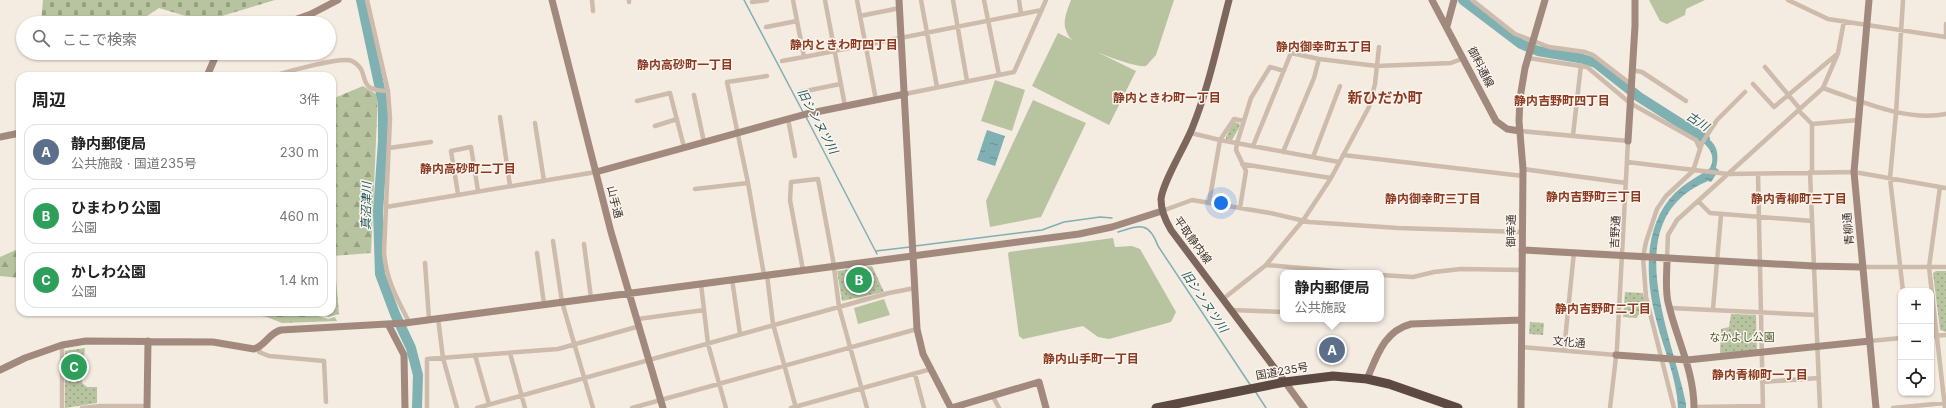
<!DOCTYPE html>
<html lang="ja">
<head>
<meta charset="utf-8">
<style>
  :root { --surface:#fff; --page:#f2f2f2; --text:#222; --muted:#767676; --line:#e0e0e0; --accent:#db2777 }
  body { margin:0; font-family:Inter,"Noto Sans JP",sans-serif; background:var(--page); color:var(--text) }
  .controls { position:absolute; right:12px; bottom:12px; display:grid; overflow:hidden; border-radius:8px; box-shadow:0 1px 3px #0004 }
  .controls button { width:36px; height:36px; display:grid; place-items:center; padding:0; border:0; border-bottom:1px solid var(--line); background:var(--surface); color:var(--text); font:20px sans-serif }
  .you { position:absolute; left:1221px; top:203px; width:14px; height:14px; margin:-10px; border:3px solid #fff; border-radius:50%; background:#1a73e8; box-shadow:0 0 0 6px #1a73e833 }
  .badge { display:grid; place-items:center; width:26px; height:26px; border-radius:50%; background:var(--accent); color:#fff; font-size:13px; font-weight:700 }
  .pin { position:absolute; translate:-50% -50%; border:2px solid #fff; box-shadow:0 1px 4px #0006 }
  .popup { position:absolute; left:1280px; top:270px; width:104px; height:52px; box-sizing:border-box; display:grid; place-content:center; border-radius:8px; background:var(--surface); filter:drop-shadow(0 1px 3px #0005); font-size:13px; white-space:nowrap; color:var(--muted) }
  .popup b { font-size:15px; color:var(--text) }
  .popup::after { content:''; position:absolute; left:50%; top:100%; margin-left:-8px; border:8px solid transparent; border-top-color:var(--surface) }
  .list { margin:0; padding:0; list-style:none }
  h2 { display:flex; justify-content:space-between; align-items:center; height:52px; margin:0; padding:0 16px; font-size:17px }
  h2 small { font-size:13px; font-weight:400; color:var(--muted) }
  .list li { display:grid; grid-template-columns:26px 1fr auto; gap:12px; align-items:center; box-sizing:border-box; height:56px; margin:0 8px 8px; padding:0 8px; border:1px solid var(--line); border-radius:12px }
  .list b { display:block; font-size:15px; white-space:nowrap }
  .list p { margin:0; font-size:13px; white-space:nowrap; color:var(--muted) }
  .list em { font-size:13px; font-style:normal; color:var(--muted) }
  .icon { flex:none; width:22px; height:22px; fill:none; stroke:currentColor; stroke-width:2; stroke-linecap:round; stroke-linejoin:round }
  .map { position:relative; flex:none; width:1946px; height:408px; overflow:hidden }
  .search { position:absolute; background:var(--surface); box-shadow:0 1px 3px #0004; left:16px; top:16px; width:320px; height:44px; display:flex; align-items:center; gap:10px; box-sizing:border-box; padding:0 14px; border-radius:22px; color:var(--muted); font-size:15px }
  .panel { position:absolute; background:var(--surface); box-shadow:0 1px 3px #0004; left:16px; top:72px; width:320px; height:244px; border-radius:12px }
  .map>svg:first-child { display:block }
</style>
</head>
<body>
<div class="map">
<svg width="1946" height="408" viewBox="0 0 1946 408">
  <defs>
    <pattern id="grass-dots" width="8" height="8" patternUnits="userSpaceOnUse"><rect width="8" height="8" fill="#b8c4a0"/><path d="M2 2h.1M6 6h.1" fill="none" stroke="#97a083" stroke-width="1.8" stroke-linecap="round"/></pattern>
    <pattern id="forest-firs" width="22" height="20" patternUnits="userSpaceOnUse"><rect width="22" height="20" fill="#b8c4a0"/><path d="M5 1l3.5 6h-7zM16 11l3.5 6h-7z" fill="#97a083"/></pattern>
    <pattern id="cemetery-stones" width="16" height="16" patternUnits="userSpaceOnUse"><rect width="16" height="16" fill="#b8c4a0"/><path d="M2 7V4a2 2 0 0 1 4 0v3zM10 15v-3a2 2 0 0 1 4 0v3z" fill="#97a083"/></pattern>
    <pattern id="water-ripples" width="26" height="14" patternUnits="userSpaceOnUse"><rect width="26" height="14" fill="#7fb0b2"/><path d="M2 4q2-2 4 0t4 0M15 11q2-2 4 0t4 0" fill="none" stroke="#699091"/></pattern>
  </defs>
  <rect width="100%" height="100%" fill="#f4ebe1"/>
  <path fill="url(#grass-dots)" d="M1233 122 1239 123 1240 126 1232 140 1226 139V137Z
    M332 256H334L339 314 329 317 312 312H332Z
    M872 266 884 292 842 301 837 271Z
    M1936 271H1946V332L1940 330 1933 273Z
    M1625 292 1643 293 1648 315H1638L1637 318 1623 317Z
    M1731 314 1756 315 1757 350 1720 354 1721 329 1729 327Z
    M1530 322 1544 323 1543 335 1529 334Z
    M85 348 82 383 87 387H97V403L65 408V351Z"/>
  <path fill="url(#forest-firs)" d="M363 86 378 95 371 253 332 256V99Z
    M20 248V278L0 276V257Z
    M241 312H304L328 319 335 317 337 321 282 323 267 317Z"/>
  <path fill="url(#cemetery-stones)" d="M43 0H275L222 16 209 23 159 8 147 16 146 23H41Z
    M39 53H145L144 57 39 56Z"/>
  <path fill="#b8c4a0" d="M1071 0H1174L1156 55 1146 66C1133 68 1081 47 1070 38 1069 37 1067 33 1066 30 1062 22 1068 8 1071 0Z
    M1649 0H1705L1686 9 1685 15 1667 24 1660 21Z
    M1058 33 1136 71 1109 125 1032 86Z
    M995 80 1025 90 1012 131 981 121Z
    M1033 100 1086 123 1041 217 990 227 986 201Z
    M1113 238 1115 247 1132 246 1140 249 1176 312 1171 322 1109 339 1098 337 1083 326 1023 339 1019 336 1008 254 1009 252Z
    M884 299 890 315 858 324 854 308Z"/>
  <path fill="url(#water-ripples)" d="M987 130 1005 136 995 166 977 160Z
    M1696 130C1713 141 1721 146 1716 168L1719 170 1711 182 1708 181C1615 219 1673 336 1686 404V408H1678C1677 378 1663 348 1656 319 1645 278 1643 225 1675 193 1685 183 1699 176 1710 168 1718 152 1704 143 1693 134Z"/>
  <g fill="none" stroke-linecap="round" stroke-linejoin="round">
    <path stroke="#7fb0b2" stroke-width="1.5" d="M744 0 803 112
      M806 117 877 254
      M1118 232C1140 225 1149 221 1158 246L1251 386
      M915 246 1042 230 1064 222 1100 217 1112 218
      M876 251 910 247
      M1255 391 1266 408"/>
    <path stroke="#7fb0b2" stroke-width="10" d="M361 0 383 103V141L378 212 380 274 395 314 411 348 418 375 417 408
      M1463 0 1521 44 1538 51 1579 58 1596 63 1639 97 1705 139"/>
    <path stroke="#cdbbac" stroke-width="4.5" d="M367 0 388 91 390 118 384 252C386 280 397 298 409 322
      M592 0 593 11
      M629 0V2
      M793 0 804 57 1042 10
      M825 0 845 106
      M857 0 876 100
      M921 0 937 87
      M953 0 967 81
      M984 0 999 75
      M1019 0 1021 14
      M1472 0 1515 34 1549 47 1585 52 1593 55 1632 85
      M1788 0 1828 19 1946 37
      M752 2 767 0
      M860 16 900 8
      M1946 24V34
      M766 27 797 21
      M1528 58 1587 67 1630 103 1696 140 1700 149
      M782 61 804 57
      M1765 67 1800 109
      M1632 70 1642 72 1686 101
      M273 76C286 72 342 56 352 61 373 72 353 91 388 91
      M1753 84 1774 107 1836 55
      M1823 88C1861 101 1905 122 1946 114
      M801 92 840 84
      M905 94 1014 72 1046 0
      M694 95 704 142
      M637 101 670 93 684 147
      M1799 111 1812 124V172
      M500 117 510 186
      M788 119 795 156
      M535 123 544 181
      M1812 124 1858 120
      M655 126 677 119
      M1520 131 1628 141 1617 348 1610 408
      M1191 133 1220 140 1339 162
      M1573 135 1581 65
      M1253 146 1291 53 1319 59
      M389 148 431 142
      M1283 152 1314 78 1319 59 1377 66 1451 63 1464 58
      M1343 155 1523 176
      M1313 157 1340 86
      M1627 162 1728 174 1854 172 1946 188
      M1242 164 1331 178
      M1523 169 1626 183
      M1810 172 1820 408
      M1758 174 1763 408
      M1940 187 1929 267 1945 408
      M695 189 748 183
      M458 194 451 151 471 147 478 191
      M1698 201 1710 213 1812 221
      M1209 203 1220 140 1234 119 1244 121
      M386 207 596 172
      M1240 208 1246 171 1236 150 1237 143 1251 98 1270 67 1284 71
      M1162 211 1192 200 1270 213 1309 222 1398 228 1522 232
      M553 241 562 302 593 408
      M584 244 591 298
      M537 253 544 304
      M1667 259 1668 235 1677 220 1823 88 1838 53 1844 21
      M425 263 429 319
      M1266 265 1358 273
      M1862 267H1946
      M803 270 790 200 791 182 818 179 833 260 839 307 867 408
      M764 275 748 183 727 82 767 76
      M767 275 773 324 796 408
      M1381 275 1413 277 1434 272 1461 269 1522 270
      M732 279 740 334
      M701 284 708 344 726 408
      M1903 291 1890 178 1896 113 1903 0
      M1223 299 1266 265 1304 219 1331 178 1369 107 1375 84 1379 47
      M1670 308 1816 315
      M1713 309 1721 215
      M1231 310 1283 312
      M438 318 443 358 457 408
      M638 319 704 310
      M1931 336 1946 335
      M1870 341 1901 338
      M260 347 259 352 269 356 324 361 326 402
      M1521 347 1616 355
      M1564 350 1574 252
      M510 353 525 408
      M475 355 489 404
      M915 374 924 408
      M1762 382 1819 378
      M992 395 999 408
      M1694 407 1763 406
      M62 408V345
      M82 408 101 406H147
      M427 408V359L558 349 640 326
      M477 408 889 293 915 288
      M632 408 917 329
      M791 408 931 369
      M1674 408 1646 297 1643 257 1646 242 1657 209 1666 196 1693 171 1702 143 1717 120 1745 92
      M1893 408 1945 403"/>
    <path stroke="#a18a7d" stroke-width="7" d="M552 0 611 232 663 408
      M899 0 917 329 923 354 951 408
      M1432 0 1496 121 1507 129 1520 131
      M1869 0 1854 172 1876 408
      M286 23 311 14 338 0
      M1447 26 1454 0
      M207 76 217 53
      M0 137 20 133
      M1628 141 1635 26V0
      M596 172 806 114 905 94
      M1522 250 1814 266 1862 267
      M1667 259C1667 273 1665 288 1668 302 1676 338 1694 370 1694 408
      M388 324 404 355 405 408
      M1616 355 1687 360 1870 341
      M0 370 25 358 62 345 86 341 213 342 254 349C266 345 269 333 281 330L405 323 1079 234 1112 227 1162 211
      M1367 379C1377 356 1384 331 1411 324L1521 320
      M1285 382 1304 408
      M147 408 148 341
      M951 408 1039 382 1046 408
      M1521 408 1523 169 1519 121 1520 98 1525 68 1545 0"/>
    <path stroke="#7d675c" stroke-width="7" d="M1229 0C1218 42 1209 86 1193 126 1186 145 1163 181 1161 199 1161 211 1165 220 1171 230L1285 382"/>
    <path stroke="#5c4a42" stroke-width="9" d="M1156 408 1285 382 1333 376 1367 379 1389 384 1458 408"/>
  </g>
  <g text-anchor="middle" dominant-baseline="central" stroke-width="3" stroke-linejoin="round" paint-order="stroke">
    <g font-size="11" fill="#3b302b" stroke="#fbf5ee">
      <text transform="translate(1481 67) rotate(63)">御料通線</text>
      <text transform="translate(615 202) rotate(76)">山手通</text>
      <text transform="translate(1848 229) rotate(-95)">青柳通</text>
      <text transform="translate(1511 231) rotate(-89)">御幸通</text>
      <text transform="translate(1615 232) rotate(-87)">吉野通</text>
      <text transform="translate(1193 240) rotate(54)">平取静内線</text>
      <text transform="translate(1569 342) rotate(5)">文化通</text>
      <text transform="translate(1282 371) rotate(-10)">国道235号</text>
    </g>
    <g font-size="11" fill="#4a5a2e" stroke="#fbf5ee">
      <text x="1742" y="337">なかよし公園</text>
    </g>
    <g font-size="12" font-weight="bold" fill="#8c3b22" stroke="#fbf5ee">
      <text x="844" y="44">静内ときわ町四丁目</text>
      <text x="1324" y="46">静内御幸町五丁目</text>
      <text x="685" y="64">静内高砂町一丁目</text>
      <text x="1167" y="97">静内ときわ町一丁目</text>
      <text x="1562" y="100">静内吉野町四丁目</text>
      <text x="468" y="168">静内高砂町二丁目</text>
      <text x="1594" y="196">静内吉野町三丁目</text>
      <text x="1433" y="198">静内御幸町三丁目</text>
      <text x="1799" y="198">静内青柳町三丁目</text>
      <text x="1603" y="308">静内吉野町二丁目</text>
      <text x="1091" y="358">静内山手町一丁目</text>
      <text x="1760" y="374">静内青柳町一丁目</text>
    </g>
    <g font-size="12" font-style="italic" fill="#1f5a5e" stroke="#fbf5ee">
      <text transform="translate(818 121) rotate(62)">旧シンヌツ川</text>
      <text transform="translate(1698 121) rotate(33)">古川</text>
      <text transform="translate(366 206) rotate(-89)">真沼津川</text>
      <text transform="translate(1205 301) rotate(56)">旧シンヌツ川</text>
    </g>
    <g font-size="15" font-weight="bold" fill="#8c3b22" stroke="#fbf5ee">
      <text x="1385" y="97">新ひだか町</text>
    </g>
  </g>
</svg>
<div class="controls">
<button>+</button>
<button>−</button>
<button><svg class="icon" aria-label="locate" viewBox="0 0 24 24"><circle cx="12" cy="12" r="6"/><path d="M12 2v4M12 18v4M2 12h4M18 12h4"/></svg></button>
</div>
<div class="you"></div>
<div class="pin badge" style="left:1332px;top:350px;background:#5c6f8a">A</div>
<div class="popup"><b>静内郵便局</b>公共施設</div>
<div class="pin badge" style="left:859px;top:280px;background:#2e9e5b">B</div>
<div class="pin badge" style="left:74px;top:367px;background:#2e9e5b">C</div>
<div class="search"><svg class="icon" aria-label="search" viewBox="0 0 24 24"><circle cx="10" cy="10" r="6"/><path d="M15 15l6 6"/></svg>ここで検索</div>
<section class="panel">
<h2>周辺<small>3件</small></h2>
<ul class="list">
<li><span class="badge" style="background:#5c6f8a">A</span><div><b>静内郵便局</b><p>公共施設 · 国道235号</p></div><em>230 m</em></li>
<li><span class="badge" style="background:#2e9e5b">B</span><div><b>ひまわり公園</b><p>公園</p></div><em>460 m</em></li>
<li><span class="badge" style="background:#2e9e5b">C</span><div><b>かしわ公園</b><p>公園</p></div><em>1.4 km</em></li>
</ul>
</section>
</div>
</body>
</html>
